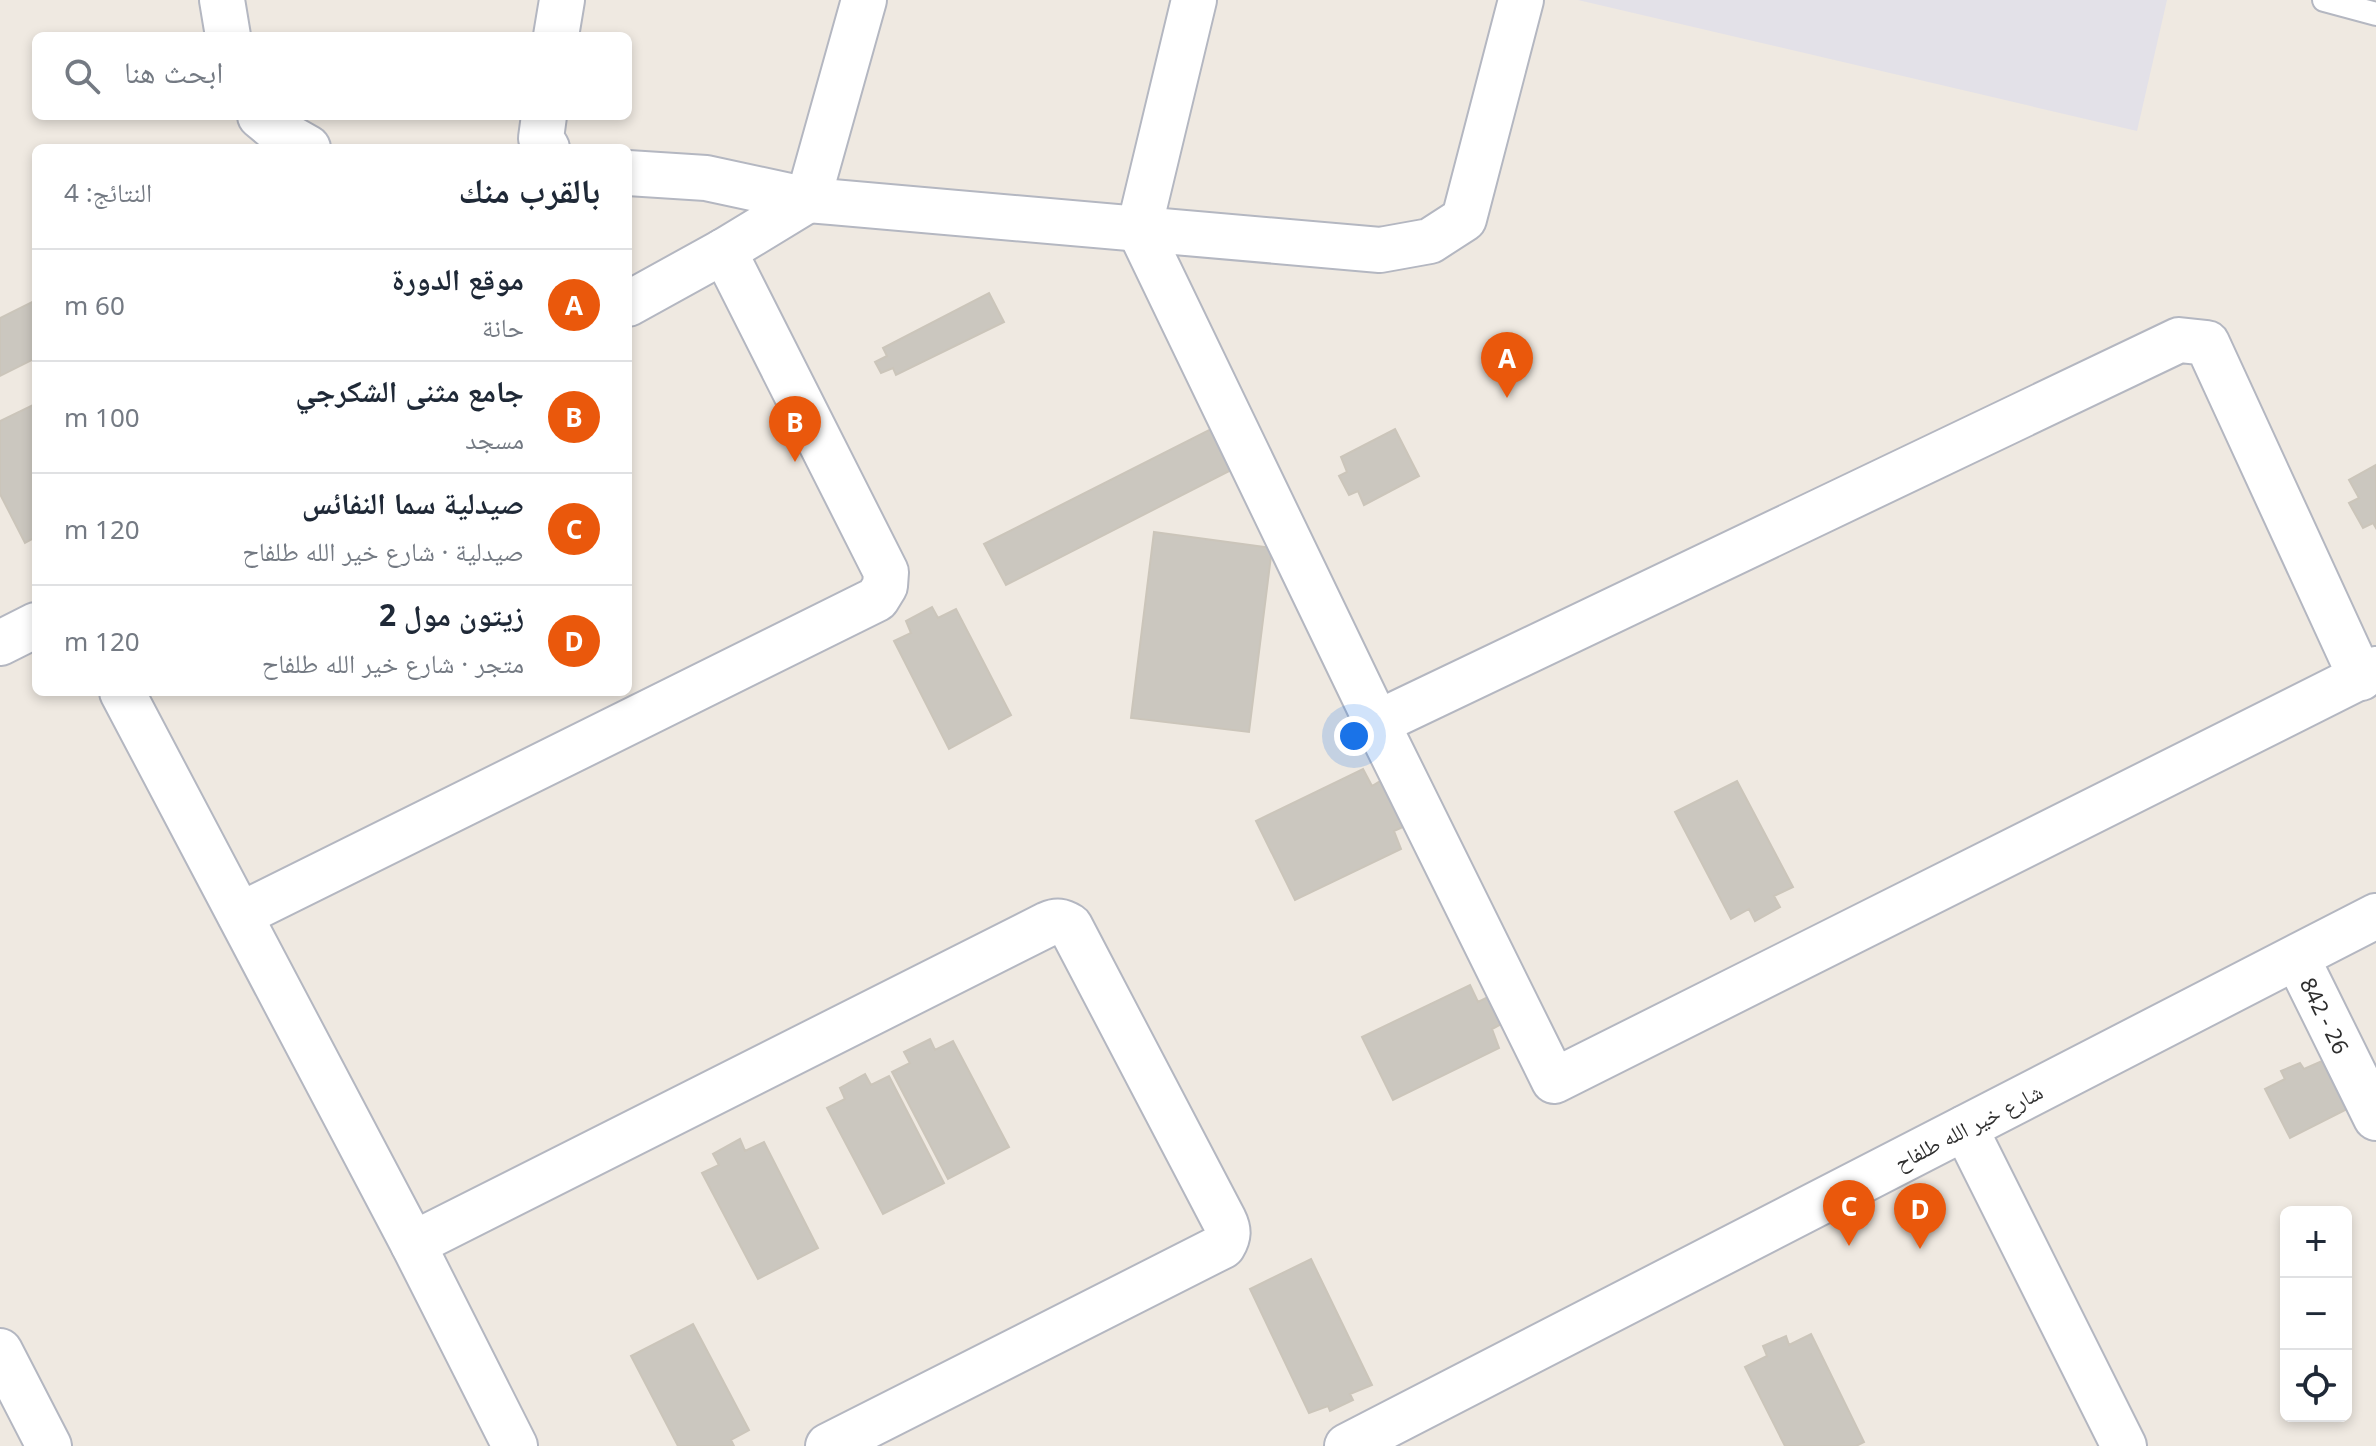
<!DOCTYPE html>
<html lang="ar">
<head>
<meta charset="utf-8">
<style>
  :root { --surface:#fff; --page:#f2f2f3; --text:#1f2937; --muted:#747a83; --line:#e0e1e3; --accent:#ea580c }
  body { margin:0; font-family:"Noto Sans","Noto Naskh Arabic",sans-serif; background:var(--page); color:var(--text); direction:rtl }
  .controls { position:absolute; right:24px; bottom:24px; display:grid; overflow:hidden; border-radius:12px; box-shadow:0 4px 12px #0003 }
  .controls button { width:72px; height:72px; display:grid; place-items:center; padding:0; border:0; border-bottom:2px solid var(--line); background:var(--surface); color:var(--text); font:40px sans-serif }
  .you { position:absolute; left:1354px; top:736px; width:28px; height:28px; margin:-20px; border:6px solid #fff; border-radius:50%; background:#1a73e8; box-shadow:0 0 0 12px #1a73e833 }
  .badge { display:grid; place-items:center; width:52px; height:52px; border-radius:50%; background:var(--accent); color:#fff; font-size:26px; font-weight:700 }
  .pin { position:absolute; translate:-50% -66px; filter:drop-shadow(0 2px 4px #0008) }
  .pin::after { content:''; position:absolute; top:42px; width:28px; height:24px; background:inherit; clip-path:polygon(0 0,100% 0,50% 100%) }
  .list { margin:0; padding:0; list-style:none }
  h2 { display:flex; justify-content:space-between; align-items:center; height:104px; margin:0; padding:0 32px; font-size:34px }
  h2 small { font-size:26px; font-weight:400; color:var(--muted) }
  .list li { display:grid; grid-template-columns:52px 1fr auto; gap:24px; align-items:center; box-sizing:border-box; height:112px; padding:0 32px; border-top:2px solid var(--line) }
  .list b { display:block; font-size:30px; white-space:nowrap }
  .list p { margin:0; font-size:26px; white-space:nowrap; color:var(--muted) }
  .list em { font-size:26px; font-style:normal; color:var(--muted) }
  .icon { flex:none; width:44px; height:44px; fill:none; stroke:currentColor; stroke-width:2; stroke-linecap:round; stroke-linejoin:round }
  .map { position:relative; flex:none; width:2376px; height:1446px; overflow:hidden; direction:ltr }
  .search { position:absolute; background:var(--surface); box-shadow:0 4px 12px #0003; left:32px; top:32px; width:600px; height:88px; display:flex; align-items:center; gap:20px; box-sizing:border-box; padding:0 28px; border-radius:12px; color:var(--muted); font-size:30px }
  .panel { position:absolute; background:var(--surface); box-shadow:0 4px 12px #0003; left:32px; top:144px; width:600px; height:552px; border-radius:12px; direction:rtl }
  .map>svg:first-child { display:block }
</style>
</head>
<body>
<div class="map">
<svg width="2376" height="1446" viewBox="0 0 2376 1446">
  <rect width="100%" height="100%" fill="#efe9e1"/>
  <path fill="#e3e1e8" d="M1578 0H2167L2137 131Z"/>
  <path fill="#cbc7bf" stroke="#cbc5ba" stroke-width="2" d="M989 293 1004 322 896 375 893 368 881 373 875 362 887 356 883 348Z
    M36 300V358L0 376V318Z
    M33 405 36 411V537L25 543 0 494V421Z
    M1217 426 1237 467 1006 585 984 544Z
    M1395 429 1419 476 1364 505 1358 491 1349 495 1339 476 1347 472 1341 457Z
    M2376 465V528L2373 523 2363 528 2349 503 2359 498 2349 480Z
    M1154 532 1272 548 1249 732 1131 718Z
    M932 607 938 618 956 609 1011 715 949 749 894 641 911 633 906 621Z
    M1363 769 1372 786 1382 780 1405 826 1394 831 1401 849 1295 900 1256 821Z
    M1737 781 1793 887 1774 896 1780 907 1755 921 1749 909 1731 919 1675 812Z
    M1470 985 1478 1002 1488 997 1503 1023 1492 1029 1499 1048 1393 1100 1362 1037Z
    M930 1039 935 1050 953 1041 1009 1147 948 1179 892 1072 910 1063 904 1052Z
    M2322 1061 2347 1109 2290 1138 2265 1089 2285 1079 2281 1071 2300 1063 2304 1069Z
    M865 1074 871 1085 889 1076 944 1183 883 1214 827 1108 845 1099 840 1088Z
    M740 1139 745 1151 764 1142 818 1248 758 1279 702 1173 719 1165 713 1154Z
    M1311 1259 1372 1385 1350 1394 1353 1400 1330 1411 1328 1406 1309 1413 1250 1289Z
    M693 1324 749 1430 731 1440 734 1446H678L631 1356Z
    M1811 1334 1864 1442 1856 1446H1785L1745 1367 1767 1356 1763 1346 1786 1336 1789 1345Z"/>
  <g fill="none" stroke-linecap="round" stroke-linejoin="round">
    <defs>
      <path id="lane" d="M2324 0 2376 14"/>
      <g id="street">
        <path d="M222 0 228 36"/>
        <path d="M1194 0 1139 229 1377 723 1554 1081 2376 669"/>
        <path d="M556 36 562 0"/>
        <path d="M260 116 278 131 308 148"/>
        <path d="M544 116 541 138 547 148"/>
        <path d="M628 173 706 178 808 200 832 202 1380 250 1430 241 1464 219 1521 0"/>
        <path d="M628 304 724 251 808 200 864 0"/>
        <path d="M0 643 36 625"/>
        <path d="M122 692 413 1244 515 1446"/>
        <path d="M1377 723 2179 340 2207 343 2361 678"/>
        <path d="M240 915 877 599 885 586 886 572 724 251"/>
        <path id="s1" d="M2297 958 2376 1118"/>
        <path d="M1965 1128 2124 1446"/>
        <path d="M413 1244 1048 924C1057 920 1062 921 1070 926L1224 1220C1229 1230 1229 1236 1223 1246L828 1446"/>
        <path d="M0 1351 49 1446"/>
        <path d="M1347 1446 2376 916"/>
      </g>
    </defs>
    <use href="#lane" stroke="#b4b7c1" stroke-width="26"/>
    <use href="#street" stroke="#b4b7c1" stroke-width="48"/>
    <use href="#lane" stroke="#fff" stroke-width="22"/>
    <use href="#street" stroke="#fff" stroke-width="44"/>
  </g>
  <g text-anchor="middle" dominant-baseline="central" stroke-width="7" stroke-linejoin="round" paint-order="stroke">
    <g font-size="22" fill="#2e2e2e" stroke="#fff">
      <text stroke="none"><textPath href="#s1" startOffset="64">842 - 26</textPath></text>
      <text transform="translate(1968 1126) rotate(-27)">شارع خير الله طلفاح</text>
    </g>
  </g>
</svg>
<div class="controls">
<button>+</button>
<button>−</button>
<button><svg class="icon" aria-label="locate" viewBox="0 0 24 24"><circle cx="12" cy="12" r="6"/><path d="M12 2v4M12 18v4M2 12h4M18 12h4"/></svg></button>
</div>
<div class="you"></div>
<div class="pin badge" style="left:1507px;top:398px">A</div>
<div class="pin badge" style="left:795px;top:462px">B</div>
<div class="pin badge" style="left:1849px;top:1246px">C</div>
<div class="pin badge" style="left:1920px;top:1249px">D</div>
<div class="search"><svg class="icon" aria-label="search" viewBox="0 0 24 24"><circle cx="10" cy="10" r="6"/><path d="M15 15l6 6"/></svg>ابحث هنا</div>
<section class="panel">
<h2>بالقرب منك<small>النتائج: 4</small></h2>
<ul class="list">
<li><span class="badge">A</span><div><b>موقع الدورة</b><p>حانة</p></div><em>60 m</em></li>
<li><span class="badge">B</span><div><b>جامع مثنى الشكرجي</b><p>مسجد</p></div><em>100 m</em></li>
<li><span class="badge">C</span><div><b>صيدلية سما النفائس</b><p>صيدلية · شارع خير الله طلفاح</p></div><em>120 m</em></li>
<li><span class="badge">D</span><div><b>زيتون مول 2</b><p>متجر · شارع خير الله طلفاح</p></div><em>120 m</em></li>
</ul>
</section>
</div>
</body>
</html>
